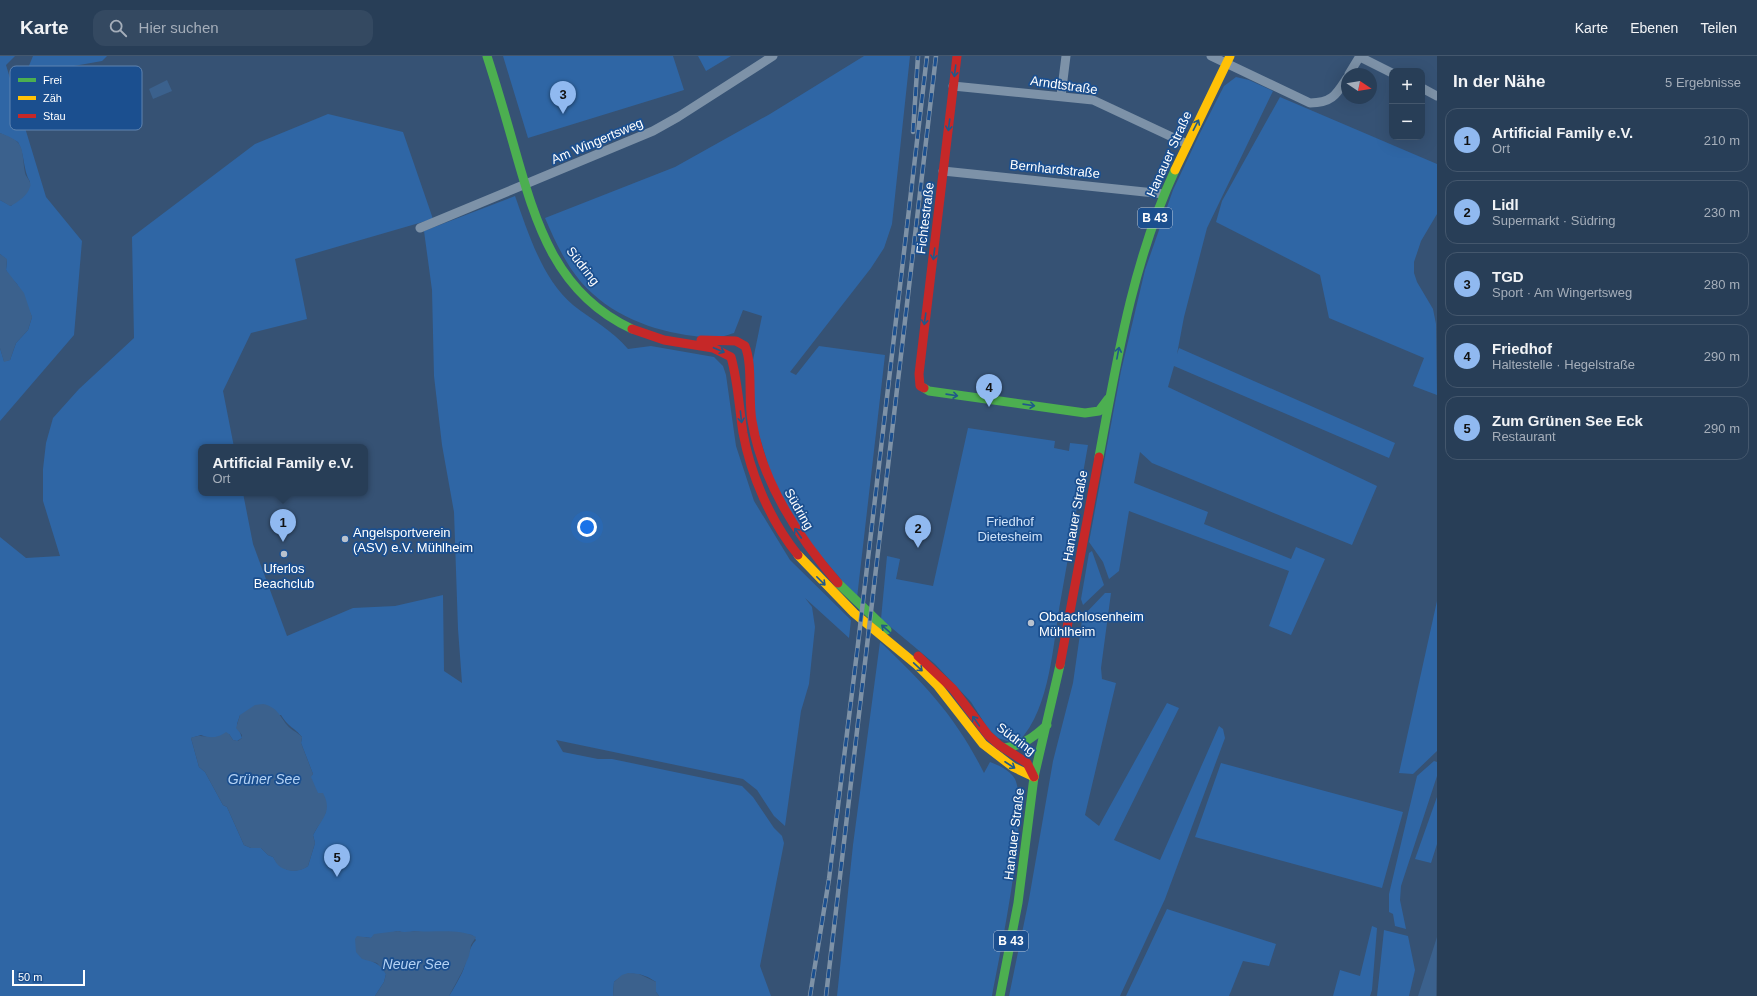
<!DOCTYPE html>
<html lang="de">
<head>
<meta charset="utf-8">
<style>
  :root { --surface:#283e57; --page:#344961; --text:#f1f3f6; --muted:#a5aeba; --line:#44576d; --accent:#90b9f0 }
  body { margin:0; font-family:Helvetica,sans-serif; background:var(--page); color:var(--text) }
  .controls { position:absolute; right:12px; top:12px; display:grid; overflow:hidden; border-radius:8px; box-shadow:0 4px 16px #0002 }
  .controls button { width:36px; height:36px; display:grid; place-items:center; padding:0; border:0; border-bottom:1px solid var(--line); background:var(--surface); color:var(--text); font:20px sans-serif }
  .compass { position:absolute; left:1341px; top:12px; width:36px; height:36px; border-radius:50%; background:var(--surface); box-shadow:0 4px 16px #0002; rotate:102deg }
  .scale { position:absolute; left:12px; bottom:10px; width:73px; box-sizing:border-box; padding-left:4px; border:2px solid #fff; border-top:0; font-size:11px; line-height:14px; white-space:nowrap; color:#fff; -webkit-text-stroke:3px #1b4f8f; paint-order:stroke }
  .you { position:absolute; left:587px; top:471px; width:14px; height:14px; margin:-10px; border:3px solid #fff; border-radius:50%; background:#1a73e8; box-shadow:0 0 0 6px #1a73e833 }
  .badge { display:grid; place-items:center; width:26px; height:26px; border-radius:50%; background:var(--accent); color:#111; font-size:13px; font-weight:700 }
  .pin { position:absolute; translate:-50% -33px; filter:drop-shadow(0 1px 2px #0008) }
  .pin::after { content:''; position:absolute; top:21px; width:14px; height:12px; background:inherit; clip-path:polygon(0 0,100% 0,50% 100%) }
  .popup { position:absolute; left:198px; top:388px; width:170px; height:52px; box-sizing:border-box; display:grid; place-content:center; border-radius:8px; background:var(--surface); filter:drop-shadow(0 1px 3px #0005); font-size:13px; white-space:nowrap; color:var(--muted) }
  .popup b { font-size:15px; color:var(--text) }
  .popup::after { content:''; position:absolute; left:50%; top:100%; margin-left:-8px; border:8px solid transparent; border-top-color:var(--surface) }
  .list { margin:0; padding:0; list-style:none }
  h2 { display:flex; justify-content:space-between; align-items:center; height:52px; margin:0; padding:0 16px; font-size:17px }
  h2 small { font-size:13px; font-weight:400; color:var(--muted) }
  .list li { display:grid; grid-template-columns:26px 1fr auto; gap:12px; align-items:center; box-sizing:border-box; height:64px; margin:0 8px 8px; padding:0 8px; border:1px solid var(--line); border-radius:12px }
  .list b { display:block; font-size:15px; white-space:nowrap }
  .list p { margin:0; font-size:13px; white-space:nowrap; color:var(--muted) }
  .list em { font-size:13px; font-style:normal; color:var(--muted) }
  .icon { flex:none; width:22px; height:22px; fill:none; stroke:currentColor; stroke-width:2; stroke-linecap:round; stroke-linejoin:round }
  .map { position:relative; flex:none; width:1437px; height:940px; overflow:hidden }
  header { display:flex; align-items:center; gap:24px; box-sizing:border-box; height:56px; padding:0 20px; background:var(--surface); border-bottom:1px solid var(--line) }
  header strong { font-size:19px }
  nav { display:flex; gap:22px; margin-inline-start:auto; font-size:14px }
  .search { width:280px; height:36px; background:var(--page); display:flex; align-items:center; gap:10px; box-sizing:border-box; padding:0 14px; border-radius:12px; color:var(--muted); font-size:15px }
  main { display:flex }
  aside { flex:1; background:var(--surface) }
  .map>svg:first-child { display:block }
</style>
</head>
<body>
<header>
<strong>Karte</strong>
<div class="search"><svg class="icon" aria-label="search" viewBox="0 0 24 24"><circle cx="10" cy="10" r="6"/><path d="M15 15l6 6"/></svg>Hier suchen</div>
<nav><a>Karte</a><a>Ebenen</a><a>Teilen</a></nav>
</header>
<main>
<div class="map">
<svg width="1437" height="940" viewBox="0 0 1437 940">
  <rect width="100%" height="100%" fill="#365274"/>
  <path fill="#2f66a5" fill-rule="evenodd" d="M0 0H15L6 9 46 141 82 185 74 279 0 365V292L4 305 10 304 16 287 28 274 32 261 17 228 10 221 6 214 7 204 0 198V144L11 150 30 126C23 114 25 99 18 86L0 77Z
    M33 0H107L102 5 40 16 26 17Z
    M503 0H673L684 34 528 82Z
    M698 0H731L706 15Z
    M864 0H910L892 168 884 192 871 212 790 316 796 319 819 290 885 299 857 542 802 478 775 431 755 366 753 304 762 260 743 254 734 277C727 279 719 282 713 282 707 282 700 281 694 280 652 275 610 259 581 226 565 207 555 185 545 162L675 111 770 58Z
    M1236 21 1249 24 1273 35 1207 172 1184 261 1177 298 1179 292 1395 387 1389 402 1174 310 1168 331 1377 430 1352 489 1152 407 1140 396 1134 427 1208 456 1204 468 1291 503 1296 491 1325 503 1291 579 1269 570 1289 515 1129 455 1119 515 1109 523 1103 506 1089 486 1121 315 1145 214 1173 134 1199 79 1224 30Z
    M1280 41 1437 108V158L1421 185 1414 206V217L1417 226 1433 253 1436 268 1437 339 1413 330 1424 302 1329 262 1320 219 1216 166 1222 145Z
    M328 58 403 76 433 163 295 203 307 263 251 277 223 335 234 391H201V437H243L253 488 287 580 353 552 395 550 443 539 444 615 462 627 458 573 454 456 442 389 434 320 432 234 424 175 515 140C528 176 542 223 573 249 592 264 612 274 628 293L651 290 714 301 723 310 726 319 736 390 754 445 790 504 851 564 849 582 805 542 812 551 815 571 809 628 801 655 785 770 774 760 757 734 743 723 556 684 563 696 598 703H612L742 730 753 741 774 772 782 780 784 787 760 910 771 940H659L656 936V926C642 916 627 914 614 926L613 940H449C454 932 458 925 462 917 467 906 468 892 476 884L472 879 452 876 424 877 416 875 405 877 398 875 385 878H377L371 882 364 881 359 898C369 907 379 904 386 918L384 926 375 940H0V481L26 502 60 500 43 445V413L46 387 53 362 79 333 134 282 132 181 255 88ZM240 659H281C289 672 294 671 302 681L301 687 313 718 310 721 326 756 313 779 315 787 308 810C294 819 281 814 273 801L268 799 261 792H251L244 789 227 751 223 749 205 716 199 711 191 682 201 679 212 683 229 678 233 684 237 685 242 682 237 668Z
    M968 372 1055 385 1054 392 1069 395 1070 387 1088 389C1079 440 1070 491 1061 542 1053 585 1051 652 1019 685L1010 686 998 682 989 674 971 646 935 608 881 563 887 500 900 503 896 523 933 530Z
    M1092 495 1104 529 1083 549 1081 543 1089 497Z
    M1105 537H1111L1101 612 1102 623 1116 627 1085 759 1099 770 1167 647 1179 652 1114 784 1160 804 1219 670 1223 673 1225 682 1165 843 1120 940H1009L1029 843 1053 705 1073 627 1082 564 1085 558Z
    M1437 545V695L1413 718 1399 717Z
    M880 586C925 628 956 661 984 717L990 706C998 709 1010 714 1015 723 1030 757 1000 897 992 940H837L853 789Z
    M1434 705 1437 706V720L1401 830 1400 844 1406 873 1395 870 1393 858 1389 856V838L1417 720Z
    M1221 707 1403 756 1382 832 1195 781Z
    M1437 741V788L1431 807 1415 803Z
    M1167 853 1276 888 1269 910 1243 905 1229 940H1126Z
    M1372 870 1377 872 1372 934 1370 940H1333L1340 914 1360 920Z
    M1384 874 1408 880 1415 914 1409 940H1377Z"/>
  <path fill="#3b618d" d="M167 24 172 35 153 43 149 33Z
    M0 77C26 86 21 92 25 117 26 122 32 125 30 131 28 139 17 147 10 150L0 144Z
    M0 198 7 203 6 214 24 237 32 261 28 274 16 287 10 304 4 306 0 292Z
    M263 648C277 651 279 659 287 669 291 674 297 676 302 681L301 687 313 718 311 721 318 737H323C333 756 322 762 313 779L315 787 308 810C301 817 285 816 278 809 276 807 274 803 273 801L268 799 261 792H251L244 789 227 751 223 749 205 716 199 711 191 682C205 676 211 687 226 676L229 678 233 684 238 685 242 682V679L236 672 240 659 255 649Z
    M398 875C405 877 410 875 417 875 436 877 458 872 476 881L471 889 469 900 462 916 449 940H375L384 926 386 918 377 907 362 903 356 896 355 883 357 880 371 882 374 878Z
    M1437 881 1436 940H1418Z
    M628 917 639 918 656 926V936L659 940H613L614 926 622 919Z"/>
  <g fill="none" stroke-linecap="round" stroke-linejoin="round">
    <path stroke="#7d92a8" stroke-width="9" d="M1211 0 1310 47C1332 47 1336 39 1347 22
      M1360 1 1392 17
      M1349 18 1360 0
      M953 30 1093 44 1187 88
      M1422 32 1437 40
      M1061 40 1066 0
      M943 115 1164 138
      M420 172 653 75 678 61 773 0"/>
    <path stroke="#4caf50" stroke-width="9" d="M487 0C497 31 506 62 515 94 536 168 556 238 632 273
      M924 332 929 335 1085 357 1099 355 1108 343
      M1099 401C1117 303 1133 205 1175 114
      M838 527 887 574
      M1004 692C1022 690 1034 681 1047 669
      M1000 940 1018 847 1034 721 1060 609"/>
    <path stroke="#ffc107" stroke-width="9" d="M1175 114 1230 0
      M798 499 854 557 917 609 937 629 983 688 1013 711 1034 721"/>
    <path stroke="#c62828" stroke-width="9" d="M632 273 664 284 713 292 731 301C738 326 739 351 743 377 751 420 771 466 798 499
      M701 284 736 285 745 290C753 308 748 344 752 365 762 427 798 481 838 527
      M924 332 920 330 919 318 957 0
      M918 600 953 633 988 679 999 689 1027 707 1034 721
      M1060 609 1099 401"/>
    <defs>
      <path id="rail" d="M913 76 918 0
        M810 940 829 823 858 588 927 0
        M826 940 936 0"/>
    </defs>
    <use href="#rail" stroke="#7e92a7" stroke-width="4.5"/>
    <use href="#rail" stroke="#1b4f8f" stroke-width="3" stroke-dasharray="9" stroke-linecap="butt"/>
  </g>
  <defs><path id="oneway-shaft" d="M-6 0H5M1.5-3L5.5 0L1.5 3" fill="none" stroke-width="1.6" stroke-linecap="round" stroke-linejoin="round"/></defs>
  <g stroke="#205989">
    <use href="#oneway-shaft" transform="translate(955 15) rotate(97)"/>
    <use href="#oneway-shaft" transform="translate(949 69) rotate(97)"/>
    <use href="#oneway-shaft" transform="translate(1196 69) rotate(-63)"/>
    <use href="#oneway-shaft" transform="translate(934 198) rotate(97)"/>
    <use href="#oneway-shaft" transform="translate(925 263) rotate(98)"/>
    <use href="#oneway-shaft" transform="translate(719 294) rotate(23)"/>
    <use href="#oneway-shaft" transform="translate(1118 297) rotate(-79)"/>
    <use href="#oneway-shaft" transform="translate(952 339) rotate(8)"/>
    <use href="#oneway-shaft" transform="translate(1029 349) rotate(8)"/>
    <use href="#oneway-shaft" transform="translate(741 361) rotate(84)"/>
    <use href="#oneway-shaft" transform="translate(798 477) rotate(-124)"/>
    <use href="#oneway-shaft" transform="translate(821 525) rotate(45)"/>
    <use href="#oneway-shaft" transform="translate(886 573) rotate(-139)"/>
    <use href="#oneway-shaft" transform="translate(918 611) rotate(43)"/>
    <use href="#oneway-shaft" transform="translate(976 665) rotate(-125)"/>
    <use href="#oneway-shaft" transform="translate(1010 709) rotate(33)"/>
  </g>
  <g fill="#b9c2ce" stroke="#1b4f8f" stroke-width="1.5">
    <circle cx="345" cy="483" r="4"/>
    <circle cx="284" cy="498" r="4"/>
    <circle cx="1031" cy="567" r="4"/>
  </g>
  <g text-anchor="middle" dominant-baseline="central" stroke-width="3.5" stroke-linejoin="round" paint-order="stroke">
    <g fill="#1b4f8f" stroke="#bbcadd" stroke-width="1">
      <rect x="1138" y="152" width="34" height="20" rx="3"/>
      <rect x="994" y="875" width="34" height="20" rx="3"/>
    </g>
    <g font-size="12" font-weight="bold" fill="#fff">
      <text x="1155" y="162">B 43</text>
      <text x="1011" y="885">B 43</text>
    </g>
    <g font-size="13" fill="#fff" stroke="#1b4f8f">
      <text transform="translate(1064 29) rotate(8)">Arndtstraße</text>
      <text transform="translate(597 85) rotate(-23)">Am Wingertsweg</text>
      <text transform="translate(1169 98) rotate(-66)">Hanauer Straße</text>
      <text transform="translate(1055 113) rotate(6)">Bernhardstraße</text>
      <text transform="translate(925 162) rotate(-83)">Fichtestraße</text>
      <text transform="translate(583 210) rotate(52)">Südring</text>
      <text transform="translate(799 453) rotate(60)">Südring</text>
      <text transform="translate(1075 460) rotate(-80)">Hanauer Straße</text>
      <text transform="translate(1016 683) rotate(37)">Südring</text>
      <text transform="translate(1014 778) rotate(-83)">Hanauer Straße</text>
    </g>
    <g font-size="13" fill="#cfe3fa" stroke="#1b4f8f">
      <text x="1010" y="465">Friedhof<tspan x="1010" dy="15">Dietesheim</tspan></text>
    </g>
    <g font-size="13" fill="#fff" stroke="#1b4f8f" text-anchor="start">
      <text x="353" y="476">Angelsportverein<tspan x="353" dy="15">(ASV) e.V. Mühlheim</tspan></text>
      <text x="284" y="512" text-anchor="middle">Uferlos<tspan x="284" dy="15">Beachclub</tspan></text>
      <text x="1039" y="560">Obdachlosenheim<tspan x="1039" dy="15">Mühlheim</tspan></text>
    </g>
    <g font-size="14" font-style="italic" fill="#b5d3f5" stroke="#1b4f8f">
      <text x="264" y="723">Grüner See</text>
      <text x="416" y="908">Neuer See</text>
    </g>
  </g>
  <rect x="10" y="10" width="132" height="64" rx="6" fill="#1b4f8f" stroke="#5f84b1" stroke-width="1"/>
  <rect x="18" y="22" width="18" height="4" fill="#4caf50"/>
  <rect x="18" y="40" width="18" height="4" fill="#ffc107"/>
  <rect x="18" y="58" width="18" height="4" fill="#c62828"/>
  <g font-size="11" fill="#fff">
    <text x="43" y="28">Frei</text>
    <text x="43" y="46">Zäh</text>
    <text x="43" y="64">Stau</text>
  </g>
</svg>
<div class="controls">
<button>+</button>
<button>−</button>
</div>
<svg class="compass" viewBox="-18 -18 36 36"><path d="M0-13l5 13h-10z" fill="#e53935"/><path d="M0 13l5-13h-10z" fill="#a5aeba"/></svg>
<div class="scale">50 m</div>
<div class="you"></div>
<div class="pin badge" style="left:283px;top:486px">1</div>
<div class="popup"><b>Artificial Family e.V.</b>Ort</div>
<div class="pin badge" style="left:918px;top:492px">2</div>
<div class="pin badge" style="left:563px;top:58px">3</div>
<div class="pin badge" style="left:989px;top:351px">4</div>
<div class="pin badge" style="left:337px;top:821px">5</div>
</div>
<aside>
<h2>In der Nähe<small>5 Ergebnisse</small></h2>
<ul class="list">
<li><span class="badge">1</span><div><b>Artificial Family e.V.</b><p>Ort</p></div><em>210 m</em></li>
<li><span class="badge">2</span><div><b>Lidl</b><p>Supermarkt · Südring</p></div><em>230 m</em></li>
<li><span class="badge">3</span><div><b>TGD</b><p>Sport · Am Wingertsweg</p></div><em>280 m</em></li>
<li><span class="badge">4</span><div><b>Friedhof</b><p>Haltestelle · Hegelstraße</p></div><em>290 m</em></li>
<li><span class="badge">5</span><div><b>Zum Grünen See Eck</b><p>Restaurant</p></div><em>290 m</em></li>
</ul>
</aside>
</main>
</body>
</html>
